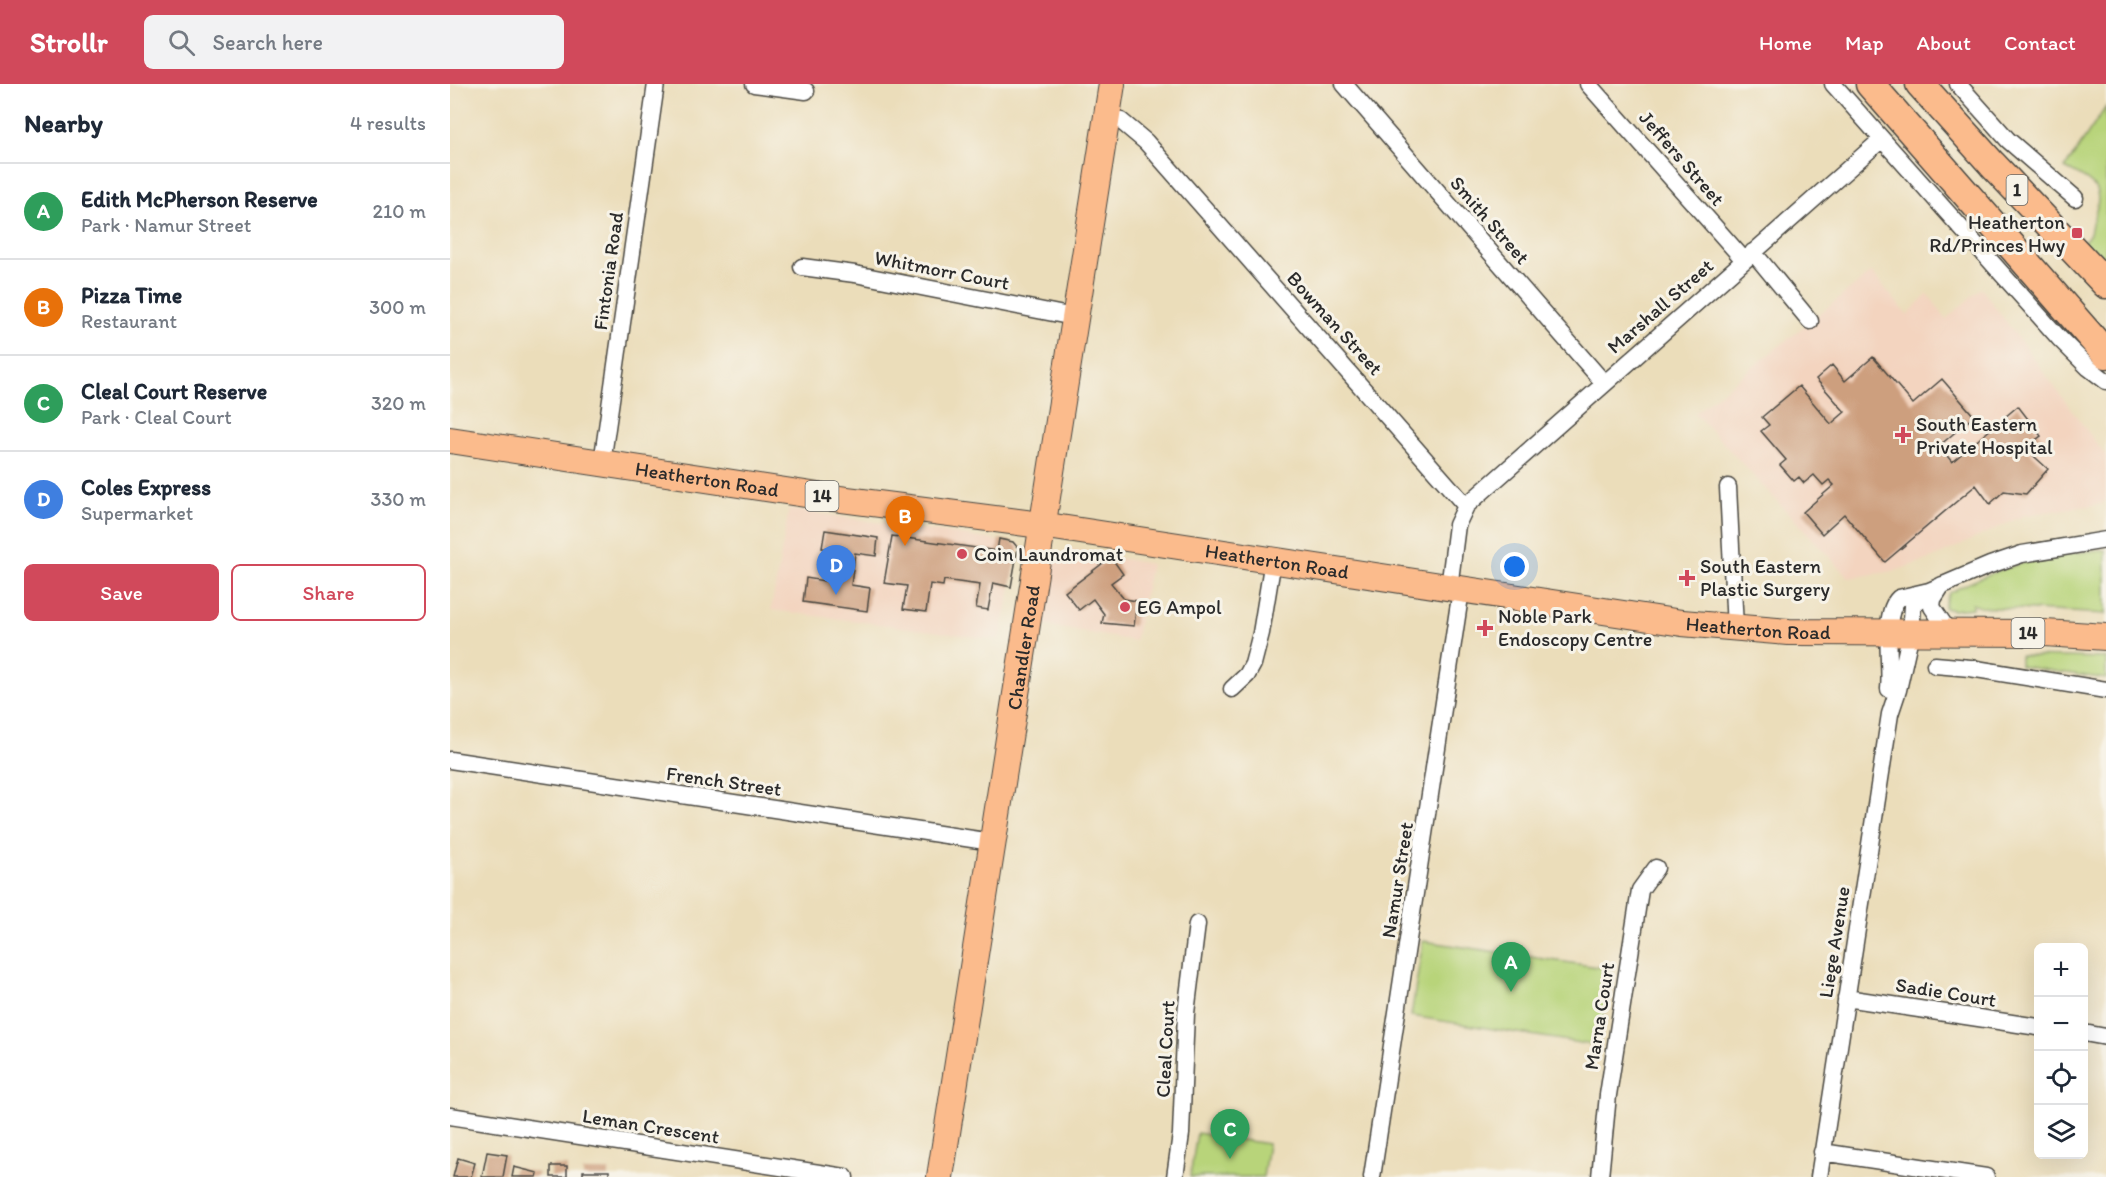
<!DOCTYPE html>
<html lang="en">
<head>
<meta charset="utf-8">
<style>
  :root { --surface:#fff; --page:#f2f2f3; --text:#1f2937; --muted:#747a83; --line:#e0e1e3; --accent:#d1495b }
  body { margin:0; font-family:Itim,sans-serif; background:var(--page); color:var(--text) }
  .controls { position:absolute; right:18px; bottom:18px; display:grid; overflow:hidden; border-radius:9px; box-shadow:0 6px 24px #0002 }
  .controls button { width:54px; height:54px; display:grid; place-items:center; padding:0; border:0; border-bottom:2px solid var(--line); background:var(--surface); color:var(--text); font:30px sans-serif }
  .you { position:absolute; left:1065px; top:483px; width:21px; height:21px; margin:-15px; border:4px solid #fff; border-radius:50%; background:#1a73e8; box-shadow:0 0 0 9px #1a73e833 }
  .badge { display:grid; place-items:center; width:39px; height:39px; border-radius:50%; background:var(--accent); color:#fff; font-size:20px; font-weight:700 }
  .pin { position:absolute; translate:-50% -50px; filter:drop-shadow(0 2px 3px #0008) }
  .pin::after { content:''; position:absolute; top:32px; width:21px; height:18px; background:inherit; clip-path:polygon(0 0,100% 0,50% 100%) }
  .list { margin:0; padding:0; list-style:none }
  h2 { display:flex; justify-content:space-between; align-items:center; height:78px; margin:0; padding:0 24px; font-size:26px }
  h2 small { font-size:20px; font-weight:400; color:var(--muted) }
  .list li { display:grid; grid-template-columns:39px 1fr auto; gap:18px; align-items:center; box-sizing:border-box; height:96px; padding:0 24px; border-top:2px solid var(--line) }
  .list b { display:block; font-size:22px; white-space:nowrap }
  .list p { margin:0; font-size:20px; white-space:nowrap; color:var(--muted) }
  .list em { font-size:20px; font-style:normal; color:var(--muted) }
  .actions { display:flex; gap:12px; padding:18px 24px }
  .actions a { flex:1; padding:14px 0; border:2px solid var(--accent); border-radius:9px; text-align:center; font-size:21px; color:var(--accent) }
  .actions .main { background:var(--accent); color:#fff }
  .icon { flex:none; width:33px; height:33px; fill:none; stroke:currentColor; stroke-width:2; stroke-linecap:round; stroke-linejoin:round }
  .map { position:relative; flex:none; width:1656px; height:1093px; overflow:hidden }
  header { display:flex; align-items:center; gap:36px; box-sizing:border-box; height:84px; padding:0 30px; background:var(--accent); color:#fff }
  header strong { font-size:28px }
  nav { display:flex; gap:33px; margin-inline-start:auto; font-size:21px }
  .search { width:420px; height:54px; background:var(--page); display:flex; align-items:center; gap:15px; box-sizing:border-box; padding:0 21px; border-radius:9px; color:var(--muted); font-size:22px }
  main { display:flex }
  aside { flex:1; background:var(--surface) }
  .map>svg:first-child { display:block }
</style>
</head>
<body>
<header>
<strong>Strollr</strong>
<div class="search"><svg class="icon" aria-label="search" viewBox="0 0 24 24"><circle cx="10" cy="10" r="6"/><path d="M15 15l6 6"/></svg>Search here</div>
<nav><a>Home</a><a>Map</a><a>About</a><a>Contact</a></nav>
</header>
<main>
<aside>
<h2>Nearby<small>4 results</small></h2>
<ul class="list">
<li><span class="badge" style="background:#2e9e5b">A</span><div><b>Edith McPherson Reserve</b><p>Park · Namur Street</p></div><em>210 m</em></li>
<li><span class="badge" style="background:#e8710a">B</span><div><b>Pizza Time</b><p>Restaurant</p></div><em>300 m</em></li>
<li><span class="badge" style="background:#2e9e5b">C</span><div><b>Cleal Court Reserve</b><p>Park · Cleal Court</p></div><em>320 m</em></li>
<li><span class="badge" style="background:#3f7fe0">D</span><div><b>Coles Express</b><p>Supermarket</p></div><em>330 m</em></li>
</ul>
<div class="actions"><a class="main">Save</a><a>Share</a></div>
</aside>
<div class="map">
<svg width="1656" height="1093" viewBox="0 0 1656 1093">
  <rect width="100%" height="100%" fill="#f7f3e8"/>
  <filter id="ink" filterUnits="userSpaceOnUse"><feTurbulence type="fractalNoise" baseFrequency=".0167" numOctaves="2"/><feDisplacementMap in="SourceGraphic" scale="12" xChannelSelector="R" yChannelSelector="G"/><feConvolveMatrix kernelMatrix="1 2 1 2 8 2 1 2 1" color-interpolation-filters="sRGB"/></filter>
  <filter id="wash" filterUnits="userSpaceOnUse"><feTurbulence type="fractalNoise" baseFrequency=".008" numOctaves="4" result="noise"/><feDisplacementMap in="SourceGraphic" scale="24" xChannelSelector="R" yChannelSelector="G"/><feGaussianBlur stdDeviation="1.35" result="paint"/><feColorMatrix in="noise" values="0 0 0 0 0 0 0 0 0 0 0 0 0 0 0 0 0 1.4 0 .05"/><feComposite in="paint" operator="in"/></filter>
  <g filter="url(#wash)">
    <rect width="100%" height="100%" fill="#ebddba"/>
    <path fill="#f3d4bf" d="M1422 188 1457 231 1478 210 1496 235 1531 204 1656 372V415L1652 420 1575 431 1485 473 1445 487 1399 494 1245 329Z
      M339 425 570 460 550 556 321 526Z
      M620 465 701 480 685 557 593 541 602 475Z"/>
    <path fill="#b8d47a" stroke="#728052" stroke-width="1.5" d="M1656 23V182L1633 158C1644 148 1639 145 1644 133 1656 101 1639 97 1615 84Z
      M1648 466H1656V530L1530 523 1522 520V524L1503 526 1495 524 1494 522 1499 509C1552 481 1588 473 1648 466Z
      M1570 572 1656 574V595L1570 582Z
      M973 857 1161 885 1149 962 961 932Z
      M747 1049 818 1060 813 1093H740Z"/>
    <g id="blocks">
      <path fill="#cd9f7e" d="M1423 273 1463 320 1492 295 1524 332 1489 362 1502 378 1568 322 1591 352 1575 364 1598 385 1576 410 1554 407 1540 420 1526 401 1435 478 1394 430 1372 450 1353 428 1384 401 1379 396 1373 401 1364 391 1354 399 1349 393 1344 397 1330 381 1336 376 1311 347 1319 341 1312 333 1349 302 1381 340 1395 328 1366 295 1382 281 1395 297Z
        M375 446 428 454 426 472 405 469 401 501 420 504 417 527 353 518 356 494 374 497 379 465 372 464Z
        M442 452 547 467 549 455 563 458 568 464 561 503 543 499 538 526 526 524 530 501 494 496 493 502 480 500 476 528 453 525 457 502 434 499Z
        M661 473 673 490 661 499 674 515 687 517 684 542 652 539 654 530 643 515 629 526 615 508Z
        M37 1068 57 1071 53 1093H32Z
        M8 1074 25 1079 21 1093H3Z
        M101 1082H117V1093H101Z
        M64 1083 88 1089 87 1093H62Z
        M133 1087H159V1093H133Z"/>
    </g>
  </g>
  <g filter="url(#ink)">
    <use href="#blocks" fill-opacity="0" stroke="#484640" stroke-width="1.5"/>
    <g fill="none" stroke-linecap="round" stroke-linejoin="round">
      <defs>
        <path id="street" d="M304 0 356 7
          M894 0 1154 299
          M1138 0 1294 176
          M1383 0 1609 254 1639 284 1656 297
          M1508 0 1558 56 1625 114
          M657 35 671 37 696 58 1016 422
          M1303 168 1360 237
          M352 183 405 190 624 233
          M152 379 206 0
          M1278 403 1285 544
          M1492 501 1483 515 1482 523 1499 548
          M999 504 1007 441 1016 422 1432 55
          M1485 581 1520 584 1656 606
          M782 605 797 591 803 580 811 549 823 476
          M1439 605C1442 581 1431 531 1449 514L1479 507 1540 481 1572 470 1656 456
          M0 676 542 758
          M1396 914 1588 943
          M1634 949 1656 953
          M0 1032 395 1093
          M1372 1068 1536 1093
          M725 1093 731 1050 736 929 747 840
          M922 1093 1011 506
          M1150 1093 1158 1011 1190 806 1206 784
          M1369 1093 1440 630 1448 606 1461 548 1463 522 1479 507"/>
        <g id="primary">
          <path id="s1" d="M0 356 375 413 591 441 1232 539 1339 548 1595 549 1656 553"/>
          <path id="s2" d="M490 1093 662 0"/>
        </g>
        <path id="highway" d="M1420 0 1656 270
          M1470 0 1542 80 1656 200"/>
      </defs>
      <use href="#street" stroke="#484640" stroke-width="19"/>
      <use href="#primary" stroke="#484640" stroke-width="28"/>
      <use href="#highway" stroke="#484640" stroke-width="31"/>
      <use href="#street" stroke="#fff" stroke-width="16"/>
      <use href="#primary" stroke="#fbbb8c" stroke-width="26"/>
      <use href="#highway" stroke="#fbbb8c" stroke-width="28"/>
    </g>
  </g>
  <g fill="#d1495b" stroke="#f7f3e8" stroke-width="2">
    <rect x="1621" y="143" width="12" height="12" rx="3"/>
    <path d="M1450 342h6v6h6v6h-6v6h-6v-6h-6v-6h6z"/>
    <circle cx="512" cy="470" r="6"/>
    <path d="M1234 485h6v6h6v6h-6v6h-6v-6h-6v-6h6z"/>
    <circle cx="675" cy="523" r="6"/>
    <path d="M1032 535h6v6h6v6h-6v6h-6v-6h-6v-6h6z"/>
  </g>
  <g text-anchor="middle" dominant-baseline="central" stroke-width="6" stroke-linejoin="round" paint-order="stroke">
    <g fill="#f7f3e8" stroke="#686764" stroke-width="1.5">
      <rect x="1556.5" y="91" width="21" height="30" rx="4.5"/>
      <rect x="355.5" y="397" width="33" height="30" rx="4.5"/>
      <rect x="1561.5" y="534" width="33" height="30" rx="4.5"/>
    </g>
    <g font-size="18" font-weight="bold" fill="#2b2b2b">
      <text x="1567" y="106">1</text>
      <text x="372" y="412">14</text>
      <text x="1578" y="549">14</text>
    </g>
    <g font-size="20" fill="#2b2b2b" stroke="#f7f3e8">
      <text transform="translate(1232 74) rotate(49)">Jeffers Street</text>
      <text transform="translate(1040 136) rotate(49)">Smith Street</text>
      <text transform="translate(492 186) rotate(11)">Whitmorr Court</text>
      <text transform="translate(158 187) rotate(-82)">Fintonia Road</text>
      <text transform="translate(1210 222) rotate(-41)">Marshall Street</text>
      <text transform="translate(885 239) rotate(48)">Bowman Street</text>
      <text stroke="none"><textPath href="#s1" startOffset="260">Heatherton Road</textPath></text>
      <text stroke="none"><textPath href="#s1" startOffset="836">Heatherton Road</textPath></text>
      <text stroke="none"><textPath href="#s1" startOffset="1322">Heatherton Road</textPath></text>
      <text stroke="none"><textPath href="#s2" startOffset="536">Chandler Road</textPath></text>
      <text transform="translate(274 697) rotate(8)">French Street</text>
      <text transform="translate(947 796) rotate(-81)">Namur Street</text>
      <text transform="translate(1384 858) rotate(-81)">Liege Avenue</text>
      <text transform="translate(1496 908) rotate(9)">Sadie Court</text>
      <text transform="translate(1149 932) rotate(-81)">Marna Court</text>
      <text transform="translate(715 965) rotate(-87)">Cleal Court</text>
      <text transform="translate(201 1042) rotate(9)">Leman Crescent</text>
    </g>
    <g font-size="20" fill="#2b2b2b" stroke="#f7f3e8" text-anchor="start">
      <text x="1615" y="138" text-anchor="end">Heatherton<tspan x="1615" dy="23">Rd/Princes Hwy</tspan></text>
      <text x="1466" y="340">South Eastern<tspan x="1466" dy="23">Private Hospital</tspan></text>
      <text x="524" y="470">Coin Laundromat</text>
      <text x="1250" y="482">South Eastern<tspan x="1250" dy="23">Plastic Surgery</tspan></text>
      <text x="687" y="523">EG Ampol</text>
      <text x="1048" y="532">Noble Park<tspan x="1048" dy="23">Endoscopy Centre</tspan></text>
    </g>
  </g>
</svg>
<div class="controls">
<button>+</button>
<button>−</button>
<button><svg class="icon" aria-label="locate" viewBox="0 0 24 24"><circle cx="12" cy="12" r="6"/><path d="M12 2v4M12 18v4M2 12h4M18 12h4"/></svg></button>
<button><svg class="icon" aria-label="layers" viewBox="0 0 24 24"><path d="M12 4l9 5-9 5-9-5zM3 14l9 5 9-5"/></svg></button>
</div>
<div class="you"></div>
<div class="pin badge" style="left:1061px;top:908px;background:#2e9e5b">A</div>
<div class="pin badge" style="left:455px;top:462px;background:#e8710a">B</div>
<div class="pin badge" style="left:780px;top:1075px;background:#2e9e5b">C</div>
<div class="pin badge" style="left:386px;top:511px;background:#3f7fe0">D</div>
</div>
</main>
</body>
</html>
